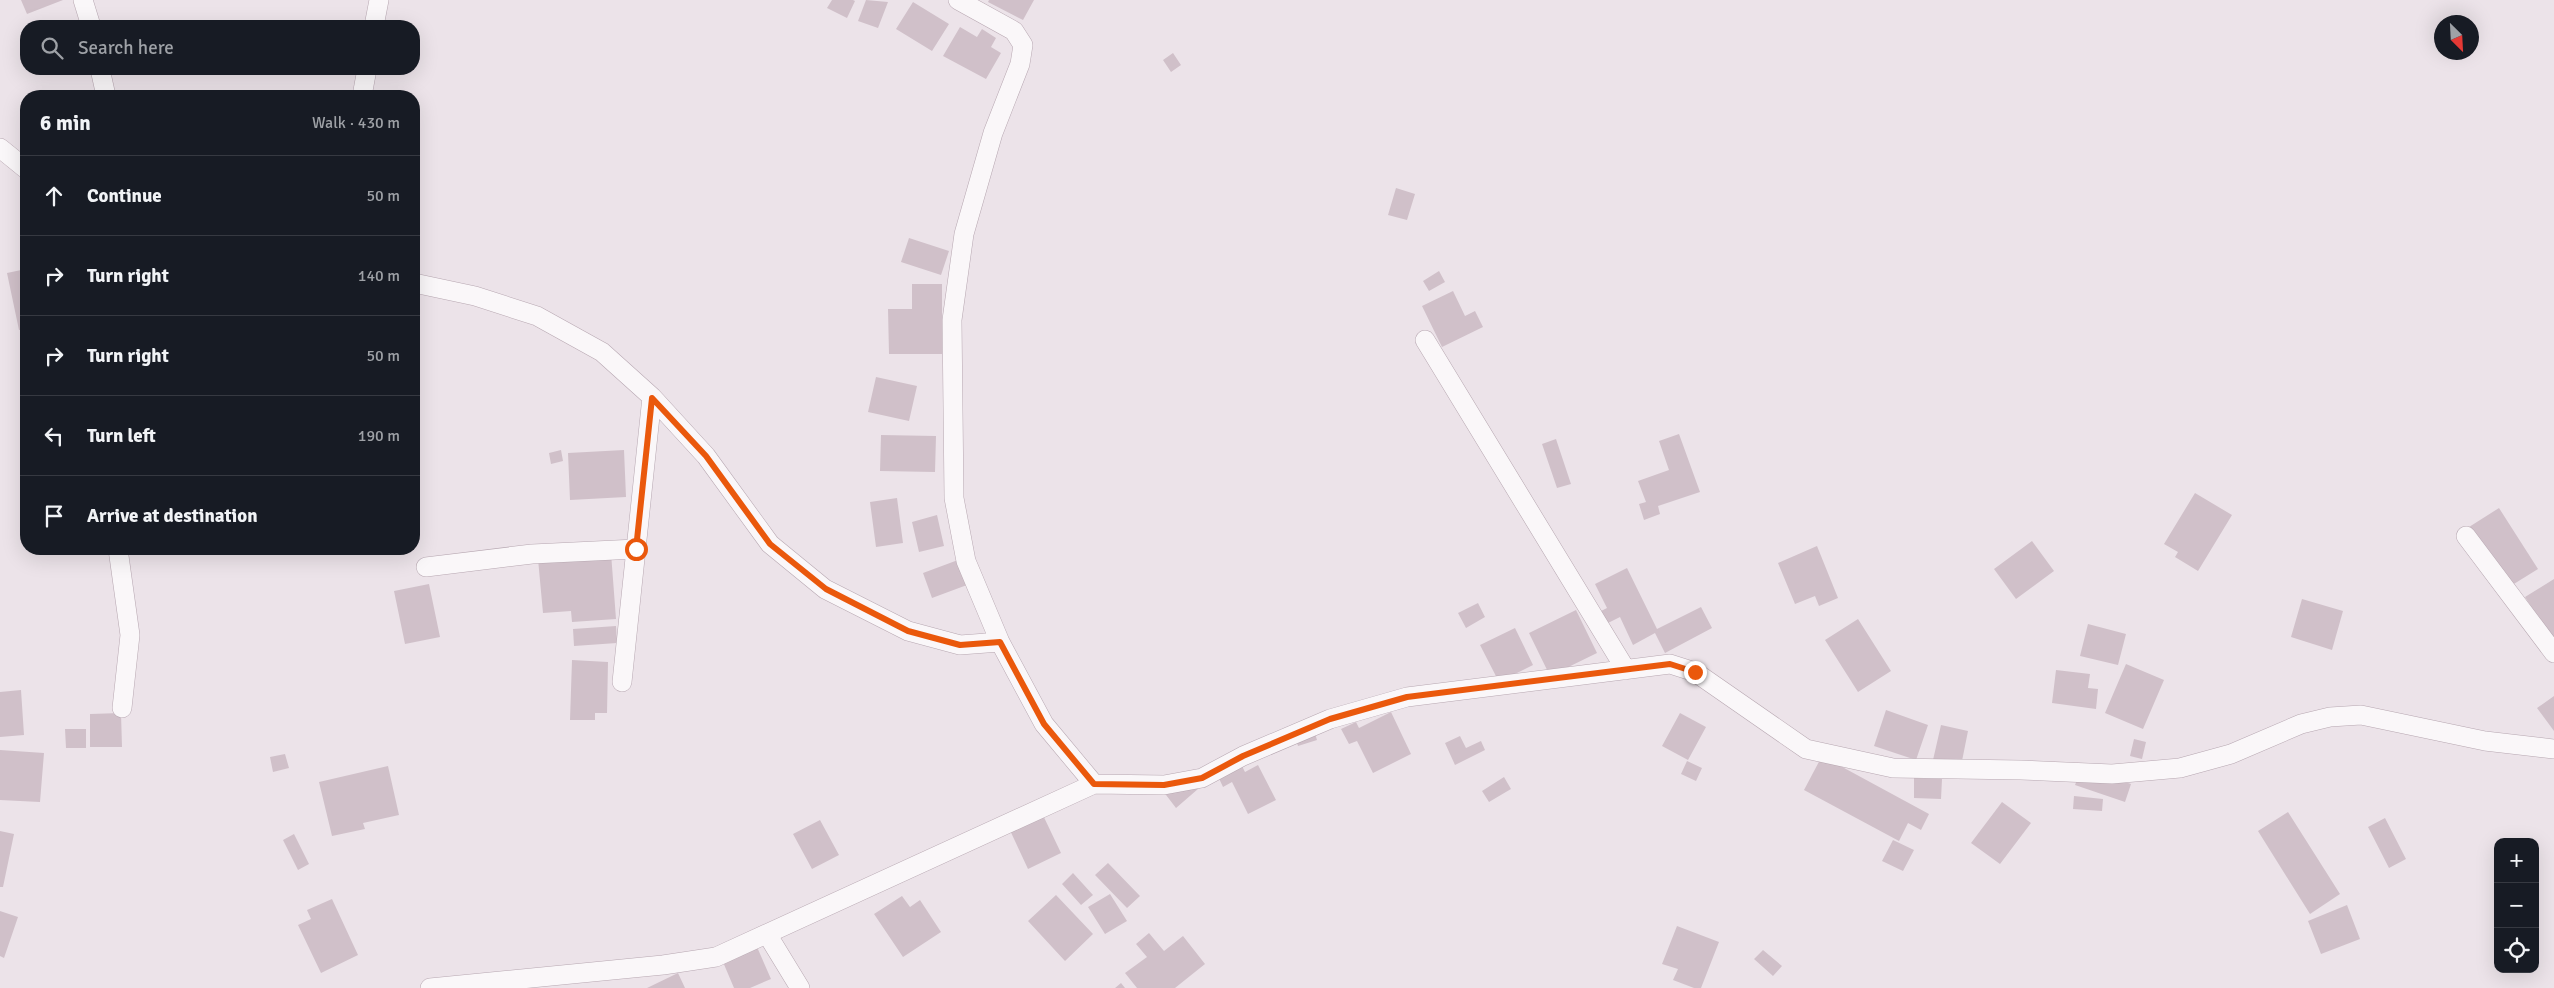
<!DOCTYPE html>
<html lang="en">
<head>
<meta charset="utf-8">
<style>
  :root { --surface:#171b24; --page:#20242c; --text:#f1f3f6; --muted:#9ea1a6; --line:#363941 }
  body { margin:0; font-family:Signika,sans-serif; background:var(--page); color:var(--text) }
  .controls { position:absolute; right:15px; bottom:15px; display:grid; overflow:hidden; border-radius:10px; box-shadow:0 5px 20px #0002 }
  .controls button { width:45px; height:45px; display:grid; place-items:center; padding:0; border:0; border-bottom:1px solid var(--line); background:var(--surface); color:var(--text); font:25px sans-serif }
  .compass { position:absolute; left:2434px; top:15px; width:45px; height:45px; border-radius:50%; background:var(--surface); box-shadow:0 5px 20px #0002; rotate:156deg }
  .stop { position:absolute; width:15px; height:15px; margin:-11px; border:4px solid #ea580c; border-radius:50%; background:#fff }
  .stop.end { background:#ea580c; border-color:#fff; box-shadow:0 1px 5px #0008 }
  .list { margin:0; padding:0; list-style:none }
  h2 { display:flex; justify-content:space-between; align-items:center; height:65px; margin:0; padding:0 20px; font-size:21px }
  h2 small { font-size:16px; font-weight:400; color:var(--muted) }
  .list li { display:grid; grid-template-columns:32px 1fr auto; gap:15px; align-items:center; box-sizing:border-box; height:80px; padding:0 20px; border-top:1px solid var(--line) }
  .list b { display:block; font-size:19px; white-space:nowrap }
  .list em { font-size:16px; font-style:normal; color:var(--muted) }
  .icon { flex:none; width:28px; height:28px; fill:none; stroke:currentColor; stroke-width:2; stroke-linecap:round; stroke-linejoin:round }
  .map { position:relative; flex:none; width:2554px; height:988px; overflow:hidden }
  .search { position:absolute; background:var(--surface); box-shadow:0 5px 20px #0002; left:20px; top:20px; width:400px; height:55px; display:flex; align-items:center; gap:12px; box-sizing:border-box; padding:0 18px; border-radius:20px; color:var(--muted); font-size:19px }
  .panel { position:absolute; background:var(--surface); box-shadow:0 5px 20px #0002; left:20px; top:90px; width:400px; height:465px; border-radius:20px }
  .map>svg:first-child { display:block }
</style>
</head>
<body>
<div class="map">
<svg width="2554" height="988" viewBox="0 0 2554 988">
  <rect width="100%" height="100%" fill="#ece3e9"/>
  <path fill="#d0c0c9" d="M21 0H63L27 14Z
    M832 0H853L855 1 847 18 827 8Z
    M866 0 888 2 878 28 858 21Z
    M989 0H1034L1023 20 988 2Z
    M913 2 949 24 932 51 896 29Z
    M960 27 977 37 982 29 996 38 991 47 1001 53 986 79 943 56Z
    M1173 53 1181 65 1171 72 1163 60Z
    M1396 188 1415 194 1407 220 1388 215Z
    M909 238 949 251 941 275 901 262Z
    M26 269V329L19 330 7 273Z
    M1439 271 1445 282 1429 291 1423 281Z
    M912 284H942V354H889L888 309H912Z
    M1453 291 1465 316 1475 311 1483 327 1442 347 1422 306Z
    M876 377 917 386 909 421 868 412Z
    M1679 434 1700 492 1658 506 1660 514 1644 520 1639 504 1646 502 1638 481 1669 470 1659 441Z
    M881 435 936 436 935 472 880 471Z
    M1556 439 1571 484 1557 488 1542 444Z
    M561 450 563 461 551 464 549 453Z
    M624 450 626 497 570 500 568 453Z
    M2195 493 2232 515 2198 571 2175 557 2178 552 2164 544Z
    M897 498 903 543 876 547 870 502Z
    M2499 508 2538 569 2509 587 2469 527Z
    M937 515 944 546 919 552 912 522Z
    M2032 541 2054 571 2016 599 1994 569Z
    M1817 546 1838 598 1819 606 1815 596 1795 604 1778 563Z
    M611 553 616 619 572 622 571 611 543 613 538 559Z
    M958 560 967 585 932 598 923 573Z
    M1627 568 1657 629 1701 607 1712 628 1665 653 1655 633 1633 645 1620 617 1608 623 1601 611 1607 608 1595 584Z
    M2554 579V643L2525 597Z
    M429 584 440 637 405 644 394 591Z
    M2302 599 2343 611 2332 650 2291 637Z
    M1478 603 1485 617 1466 628 1458 613Z
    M1576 610 1597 653 1550 676 1529 633Z
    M1858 619 1891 671 1858 692 1825 640Z
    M2088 624 2126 634 2118 665 2080 656Z
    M616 626 617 643 574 646 573 629Z
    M1515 628 1533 665 1499 682 1480 645Z
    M572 660 608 662 607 713H595V720H570Z
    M2126 664 2164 680 2143 729 2105 713Z
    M2056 670 2090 674 2088 688 2098 689 2096 709 2052 703Z
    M21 690 24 735 0 737V692Z
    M2554 696V731L2537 708Z
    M1886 710 1928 725 1916 760 1874 746Z
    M1391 712 1411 754 1373 773 1357 741 1349 744 1341 729 1356 722 1359 728Z
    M121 713 122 747H90V714Z
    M1680 713 1706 727 1688 760 1662 746Z
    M1312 723 1317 740 1298 746 1293 730Z
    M1941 725 1968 731 1961 766 1933 760Z
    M65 729H86V748H66Z
    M1460 736 1466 748 1481 741 1485 750 1455 765 1445 743Z
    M2134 739 2146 742 2142 759 2130 756Z
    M0 750 44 753 40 802 0 800Z
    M285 754 289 768 273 772 270 757Z
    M1822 756 1929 814 1921 830 1908 823 1899 841 1804 790Z
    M1239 760 1245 772 1258 765 1276 800 1248 814 1232 782 1223 787 1216 772Z
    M1687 761 1702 768 1696 781 1681 774Z
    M388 766 399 815 363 823 365 829 332 836 319 782Z
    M2082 767 2131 784 2125 802 2075 785Z
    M1185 773 1198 789 1176 808 1163 791Z
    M1504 777 1511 789 1489 802 1482 791Z
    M1914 778 1942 779 1941 799 1914 798Z
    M2074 796 2103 799 2102 811 2073 809Z
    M2002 802 2031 823 2000 864 1971 843Z
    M1041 811 1061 853 1028 869 1008 826Z
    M2288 812 2340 894 2310 914 2258 831Z
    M2385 818 2406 859 2389 868 2368 827Z
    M820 820 839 855 812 869 793 834Z
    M0 831 14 834 3 887H0Z
    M294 834 309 864 298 870 283 840Z
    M1893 840 1914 850 1903 871 1882 861Z
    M1108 863 1140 896 1127 908 1095 875Z
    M1073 873 1093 895 1081 905 1062 884Z
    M1110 894 1127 921 1105 934 1088 907Z
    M1056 895 1093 934 1065 961 1028 921Z
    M902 896 910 907 920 900 941 932 903 957 874 914Z
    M332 899 358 955 321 973 298 925 311 919 307 910Z
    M2347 905 2360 939 2321 954 2308 921Z
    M0 911 18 917 4 958 0 956Z
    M1677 926 1719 942 1701 988H1694L1673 980 1678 969 1662 964Z
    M1149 933 1164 951 1183 936 1205 964 1175 988H1137L1125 973 1147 957 1136 944Z
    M757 947 771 979 750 988H734L723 962Z
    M1763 950 1782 966 1773 976 1754 959Z
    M678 973 685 988H647Z
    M1121 983 1125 988H1115Z"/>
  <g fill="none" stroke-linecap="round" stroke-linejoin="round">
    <defs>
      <path id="street" d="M83 0 91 26
        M958 0 1014 31 1023 45 1020 64 993 133 964 234 952 320 954 498 966 561 1000 642 1044 724 1094 784
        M374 26 379 0
        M100 69 106 96
        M362 96 367 69
        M0 148 26 169
        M414 283 475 296 537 316 602 352 652 397 706 456 770 544 825 589 908 631 960 645 1000 642
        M1425 340 1626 670
        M2466 536 2554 653
        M118 549 130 635 122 708
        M426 567 532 554 636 549
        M622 682 652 397
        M767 934 800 988
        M430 988 663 965 716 957 1094 784 1164 785 1202 778 1243 756 1330 719 1407 697 1670 664 1695 672 1806 749 1893 768 2021 770 2112 774 2180 768 2231 754 2301 724 2330 717 2361 715 2485 741 2554 749"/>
    </defs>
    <use href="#street" stroke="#b7a7b1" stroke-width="20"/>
    <use href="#street" stroke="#faf7f9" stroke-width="19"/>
  </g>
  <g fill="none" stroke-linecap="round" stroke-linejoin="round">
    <path stroke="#ea580c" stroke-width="6" d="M636 549 652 398 706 456 770 544 826 589 908 631 960 645 1000 642 1044 724 1094 784 1164 785 1202 778 1243 756 1330 719 1407 697 1670 664 1695 672"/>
  </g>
</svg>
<div class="controls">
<button>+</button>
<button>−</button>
<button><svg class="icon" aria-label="locate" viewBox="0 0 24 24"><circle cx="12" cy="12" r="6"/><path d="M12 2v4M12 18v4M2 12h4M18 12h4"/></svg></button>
</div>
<svg class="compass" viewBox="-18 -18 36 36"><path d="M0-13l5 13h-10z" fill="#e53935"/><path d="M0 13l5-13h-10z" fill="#9ea1a6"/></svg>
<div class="stop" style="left:636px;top:549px"></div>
<div class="stop end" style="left:1695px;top:672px"></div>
<div class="search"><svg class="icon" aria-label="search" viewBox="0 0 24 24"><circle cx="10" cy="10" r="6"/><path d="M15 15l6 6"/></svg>Search here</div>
<section class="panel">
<h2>6 min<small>Walk · 430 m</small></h2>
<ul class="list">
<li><svg class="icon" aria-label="ahead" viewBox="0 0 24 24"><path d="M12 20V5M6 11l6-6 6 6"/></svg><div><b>Continue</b></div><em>50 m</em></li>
<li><svg class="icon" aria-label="right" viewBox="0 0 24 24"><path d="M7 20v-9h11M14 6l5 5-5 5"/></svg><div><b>Turn right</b></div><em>140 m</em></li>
<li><svg class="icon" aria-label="right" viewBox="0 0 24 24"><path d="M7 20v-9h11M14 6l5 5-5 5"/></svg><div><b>Turn right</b></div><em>50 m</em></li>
<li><svg class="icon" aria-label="left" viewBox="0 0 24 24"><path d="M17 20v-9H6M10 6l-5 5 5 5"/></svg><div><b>Turn left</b></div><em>190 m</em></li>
<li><svg class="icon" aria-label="arrive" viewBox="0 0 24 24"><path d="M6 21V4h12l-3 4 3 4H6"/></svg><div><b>Arrive at destination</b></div></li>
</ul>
</section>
</div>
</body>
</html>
